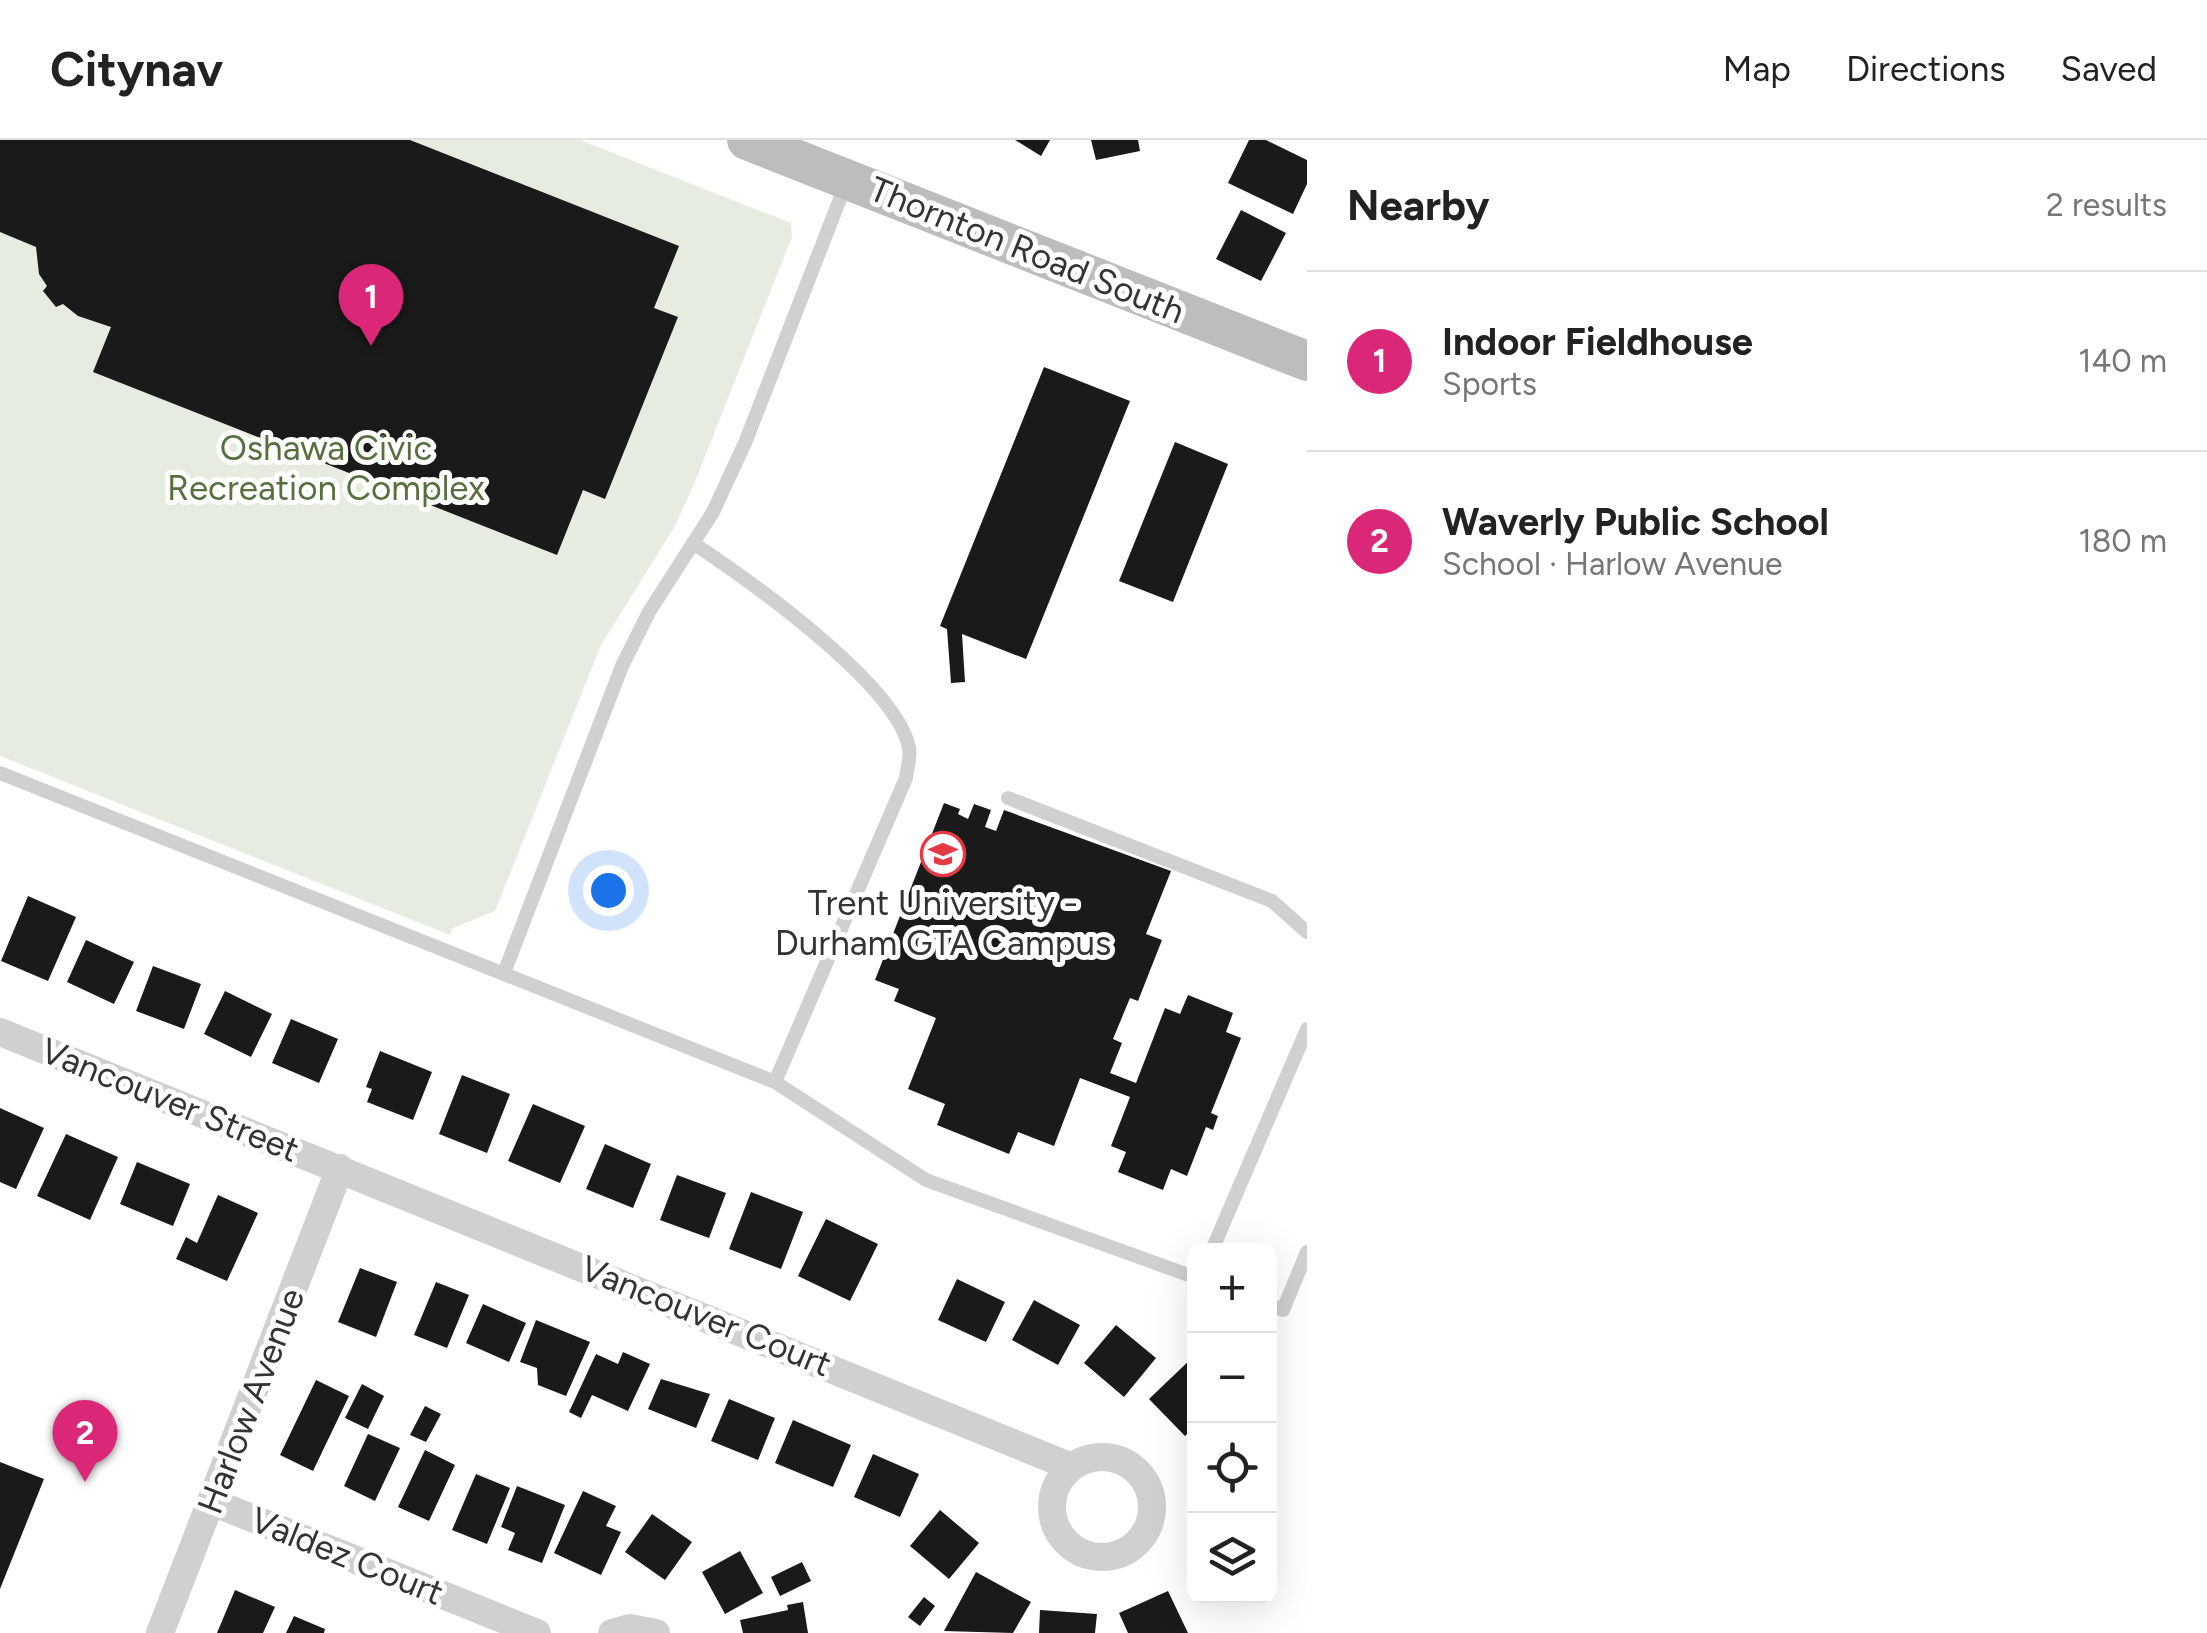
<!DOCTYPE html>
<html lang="en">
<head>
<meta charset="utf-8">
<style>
  :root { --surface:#fff; --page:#f6f6f6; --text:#222; --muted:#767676; --line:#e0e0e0; --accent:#db2777 }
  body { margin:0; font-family:Figtree,sans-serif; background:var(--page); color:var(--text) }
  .controls { position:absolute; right:30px; bottom:30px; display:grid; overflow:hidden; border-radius:15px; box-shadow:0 10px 40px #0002 }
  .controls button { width:90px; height:90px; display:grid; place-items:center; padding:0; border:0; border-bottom:2px solid var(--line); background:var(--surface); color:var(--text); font:50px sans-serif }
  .you { position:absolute; left:608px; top:750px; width:35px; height:35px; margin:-25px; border:8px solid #fff; border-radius:50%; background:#1a73e8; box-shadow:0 0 0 15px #1a73e833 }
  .badge { display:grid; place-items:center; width:65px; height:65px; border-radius:50%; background:var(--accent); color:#fff; font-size:32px; font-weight:700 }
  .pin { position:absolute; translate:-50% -82px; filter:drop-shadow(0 2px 5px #0008) }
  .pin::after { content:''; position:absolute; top:52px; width:35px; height:30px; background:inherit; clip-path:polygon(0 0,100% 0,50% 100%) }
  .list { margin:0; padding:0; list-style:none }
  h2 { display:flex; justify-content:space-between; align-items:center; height:130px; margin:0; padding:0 40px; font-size:42px }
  h2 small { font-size:32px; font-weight:400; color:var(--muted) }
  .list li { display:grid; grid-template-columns:65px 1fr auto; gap:30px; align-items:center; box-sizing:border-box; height:180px; padding:0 40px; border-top:2px solid var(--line) }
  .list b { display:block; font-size:38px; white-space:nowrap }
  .list p { margin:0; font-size:32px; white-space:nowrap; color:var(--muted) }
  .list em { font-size:32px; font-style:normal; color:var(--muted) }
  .icon { flex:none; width:55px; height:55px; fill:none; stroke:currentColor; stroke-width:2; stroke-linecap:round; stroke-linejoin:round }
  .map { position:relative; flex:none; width:1307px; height:1493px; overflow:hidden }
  header { display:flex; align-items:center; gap:60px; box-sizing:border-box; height:140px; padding:0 50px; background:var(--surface); border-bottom:2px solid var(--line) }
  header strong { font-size:48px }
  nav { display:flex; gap:55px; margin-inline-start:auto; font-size:35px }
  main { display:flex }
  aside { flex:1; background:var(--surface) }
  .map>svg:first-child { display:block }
</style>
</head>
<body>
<header>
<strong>Citynav</strong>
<nav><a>Map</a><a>Directions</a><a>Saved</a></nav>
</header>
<main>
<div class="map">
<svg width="1307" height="1493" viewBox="0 0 1307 1493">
  <rect width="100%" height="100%" fill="#fff"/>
  <path fill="#e6ecdf" d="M0 0H580L791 83 792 97 694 344 675 386 601 505 495 771 453 788 450 795 0 616Z"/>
  <path fill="#1a1a1a" d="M0 0H410L679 106 654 168 678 177 605 359 583 350 557 415 93 232 111 187 78 176 63 164 56 167 43 151 47 146 39 134 36 107 0 92Z
    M1015 0H1050L1041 16Z
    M1091 0H1138L1140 11 1096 20Z
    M1249 0H1266L1307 20V44L1293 74 1228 43Z
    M1241 70 1286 93 1261 141 1216 119Z
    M1044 227 1130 261 1026 519 962 494 965 542 951 543 947 489 940 486Z
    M1175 302 1228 324 1173 462 1119 441Z
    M944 663 960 669 958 674 968 679 974 664 991 670 985 687 996 691 1004 670 1171 731 1146 794 1162 800 1138 861 1130 858 1113 899 1122 903 1110 933 1136 943 1165 868 1180 874 1188 855 1233 873 1226 892 1241 898 1211 973 1218 976 1213 990 1206 987 1187 1036 1171 1029 1163 1050 1118 1032 1126 1012 1111 1006 1130 957 1080 938 1054 1006 1018 992 1009 1014 937 985 945 964 908 949 936 878 894 861 899 849 875 840Z
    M28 756 76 777 48 841 1 821Z
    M86 800 134 822 114 864 67 842Z
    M153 826 201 844 184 889 136 871Z
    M225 851 272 874 251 917 204 894Z
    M291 879 338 899 319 943 272 923Z
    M380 911 432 932 413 980 367 962 372 949 366 947Z
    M462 935 510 954 487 1013 439 994Z
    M533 964 585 986 560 1043 508 1021Z
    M0 968 44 988 16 1049 0 1042Z
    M66 994 118 1017 90 1080 37 1056Z
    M605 1004 651 1024 633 1068 586 1049Z
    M137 1022 190 1044 173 1086 120 1064Z
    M677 1035 726 1053 709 1098 660 1080Z
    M751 1052 803 1072 781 1129 729 1109Z
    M218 1055 258 1073 227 1141 176 1119 186 1097 197 1103Z
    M826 1079 878 1104 850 1161 798 1136Z
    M360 1128 397 1142 376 1197 338 1182Z
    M957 1139 1005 1162 986 1202 938 1180Z
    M436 1142 469 1155 447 1208 414 1195Z
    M1034 1160 1080 1185 1058 1225 1012 1200Z
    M483 1164 526 1183 509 1222 466 1203Z
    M536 1180 590 1202 566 1256 538 1245 537 1228 520 1222Z
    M1116 1185 1156 1218 1124 1257 1084 1223Z
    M623 1212 650 1224 628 1271 592 1255 581 1278 569 1272 596 1214 618 1224Z
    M1194 1216V1287L1185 1296 1149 1259Z
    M661 1239 710 1254 696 1288 648 1269Z
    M316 1240 349 1256 313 1331 280 1315Z
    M362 1244 384 1256 368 1289 345 1278Z
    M729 1259 775 1278 758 1320 711 1301Z
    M425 1266 441 1274 426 1302 410 1295Z
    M793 1280 851 1305 833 1347 775 1323Z
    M368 1294 400 1308 375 1361 344 1346Z
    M425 1310 455 1325 429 1381 398 1367Z
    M873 1314 919 1334 900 1377 854 1357Z
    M0 1322 44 1339 0 1449Z
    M476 1334 510 1348 487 1404 452 1390Z
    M517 1346 565 1365 542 1423 508 1410 515 1393 501 1387Z
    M583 1351 616 1366 606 1386 621 1392 601 1435 554 1413Z
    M940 1370 979 1403 949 1439 910 1406Z
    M652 1374 692 1402 665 1440 625 1412Z
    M740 1411 763 1453 725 1474 702 1432Z
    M802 1422 811 1441 780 1456 771 1437Z
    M976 1432 1031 1462 1013 1493 944 1491Z
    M235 1450 275 1467 263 1493H217Z
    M1168 1451 1188 1493H1128L1119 1473Z
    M924 1457 935 1466 920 1486 908 1477Z
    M803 1462 808 1493H743L740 1480 788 1470 787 1465Z
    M1040 1470 1097 1474 1095 1493H1039Z
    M294 1476 325 1489 324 1493H286Z"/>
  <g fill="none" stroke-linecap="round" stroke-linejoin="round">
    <path stroke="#d0d0d0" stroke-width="14" d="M693 403C747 439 897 544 909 608 911 616 907 629 906 638L775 942
      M0 633 775 942 926 1040 1194 1137
      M1008 658 1272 761 1307 792
      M504 833 622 526 649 472 713 372 745 303 847 41
      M1212 1110 1307 889
      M1270 1165 1283 1170 1307 1112"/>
    <path stroke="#d0d0d0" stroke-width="28" d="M0 892 1072 1327
      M1052 1367a50 50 0 1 1 100 0a50 50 0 1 1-100 0Z
      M212 1362 537 1493
      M160 1493 340 1028
      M612 1493 630 1488 656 1493"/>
    <path stroke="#bdbdbd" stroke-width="40" d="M747 0 1307 221"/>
  </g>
  <defs>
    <symbol id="university-ring" viewBox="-11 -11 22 22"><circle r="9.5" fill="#fff" stroke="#e63946" stroke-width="1.5"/><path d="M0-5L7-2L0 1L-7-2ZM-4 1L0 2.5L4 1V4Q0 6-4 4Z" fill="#e63946"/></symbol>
  </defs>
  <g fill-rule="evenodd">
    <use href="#university-ring" x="918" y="689" width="50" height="50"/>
  </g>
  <g text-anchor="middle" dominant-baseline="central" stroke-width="10" stroke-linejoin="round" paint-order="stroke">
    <g font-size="35" fill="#333" stroke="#fff">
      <text transform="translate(1027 110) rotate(22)">Thornton Road South</text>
      <text transform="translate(170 960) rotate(22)">Vancouver Street</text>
      <text transform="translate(706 1176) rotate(22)">Vancouver Court</text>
      <text transform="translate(251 1261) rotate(-69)">Harlow Avenue</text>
      <text transform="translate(347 1416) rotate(22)">Valdez Court</text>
    </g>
    <g font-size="35" fill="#56703f" stroke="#fff">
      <text x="326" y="308">Oshawa Civic<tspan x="326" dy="40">Recreation Complex</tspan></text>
    </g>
    <g font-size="35" fill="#333" stroke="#fff">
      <text x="943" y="763">Trent University -<tspan x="943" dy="40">Durham GTA Campus</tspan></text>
    </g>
  </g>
</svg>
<div class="controls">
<button>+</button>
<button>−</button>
<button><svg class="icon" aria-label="locate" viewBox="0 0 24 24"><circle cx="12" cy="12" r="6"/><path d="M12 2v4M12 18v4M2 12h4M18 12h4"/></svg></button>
<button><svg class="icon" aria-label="layers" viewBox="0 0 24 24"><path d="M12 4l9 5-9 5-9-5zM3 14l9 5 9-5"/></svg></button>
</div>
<div class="you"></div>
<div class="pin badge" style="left:371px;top:206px">1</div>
<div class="pin badge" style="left:85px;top:1342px">2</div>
</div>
<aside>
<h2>Nearby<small>2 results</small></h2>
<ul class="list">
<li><span class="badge">1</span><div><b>Indoor Fieldhouse</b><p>Sports</p></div><em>140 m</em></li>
<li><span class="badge">2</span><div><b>Waverly Public School</b><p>School · Harlow Avenue</p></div><em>180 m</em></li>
</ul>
</aside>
</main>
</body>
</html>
